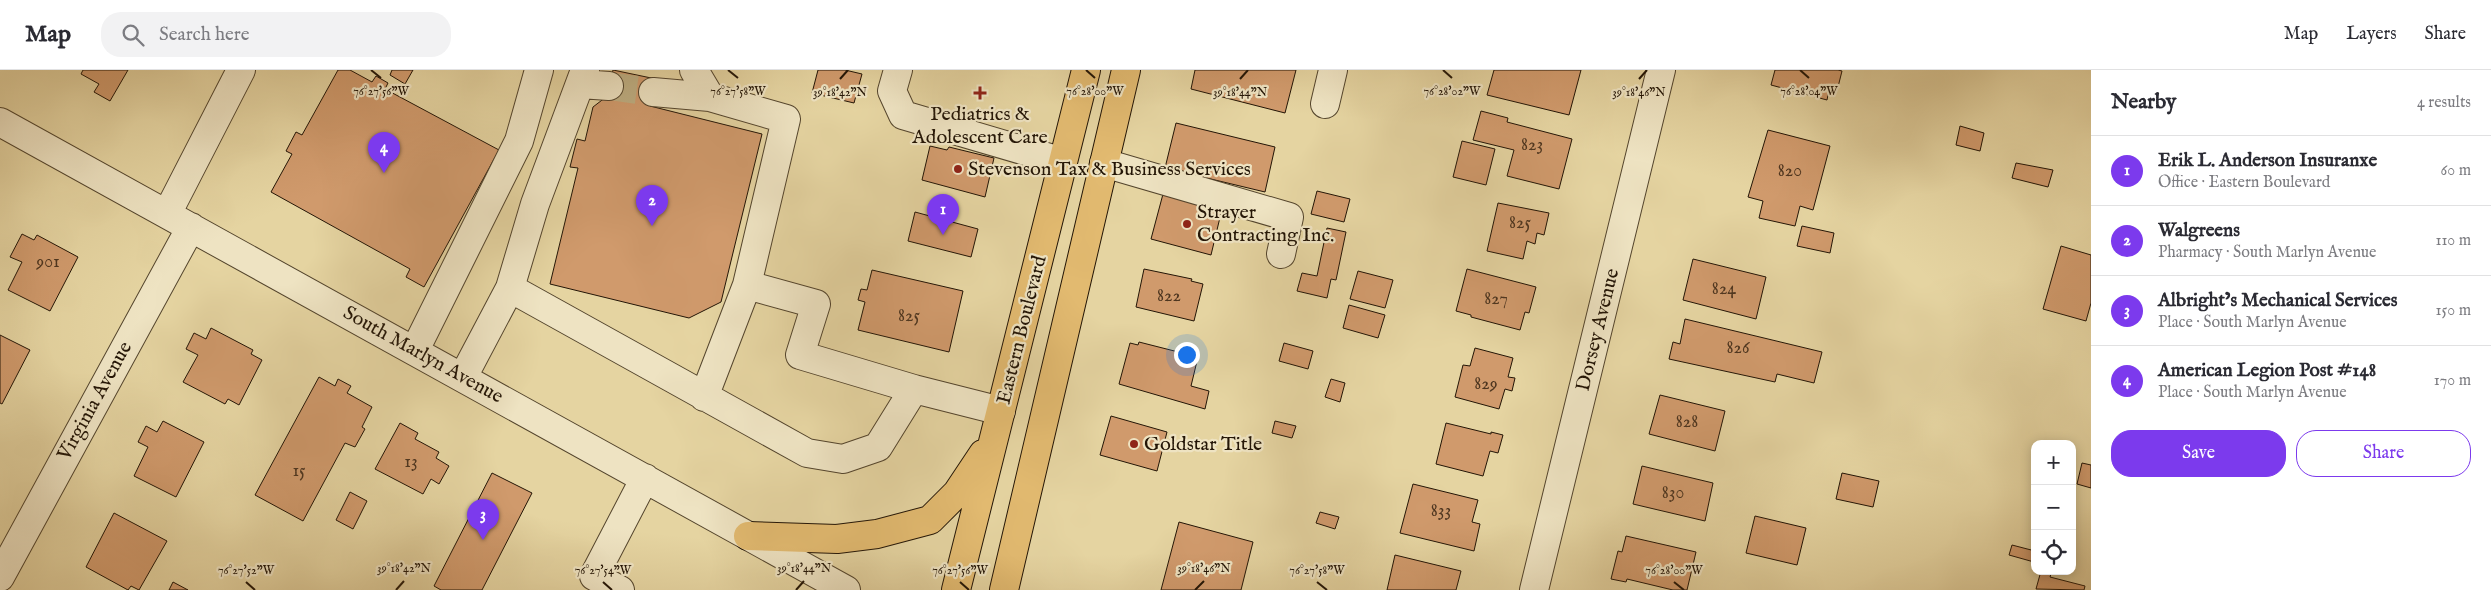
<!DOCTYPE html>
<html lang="en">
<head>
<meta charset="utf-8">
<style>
  :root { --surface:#fff; --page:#f2f2f3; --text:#2b2b33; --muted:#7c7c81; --line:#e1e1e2; --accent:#7c3aed }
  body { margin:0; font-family:"IM FELL English",serif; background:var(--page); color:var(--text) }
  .controls { position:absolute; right:15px; bottom:15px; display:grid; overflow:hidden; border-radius:10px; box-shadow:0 2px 12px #0003 }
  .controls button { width:45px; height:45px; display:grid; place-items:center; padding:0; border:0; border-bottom:1px solid var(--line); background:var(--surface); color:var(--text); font:25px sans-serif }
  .you { position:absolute; left:1186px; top:284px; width:18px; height:18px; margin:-12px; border:4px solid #fff; border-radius:50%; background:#1a73e8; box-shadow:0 0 0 8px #1a73e833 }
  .badge { display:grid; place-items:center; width:32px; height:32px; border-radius:50%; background:var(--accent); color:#fff; font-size:16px; font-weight:700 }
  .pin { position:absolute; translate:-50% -41px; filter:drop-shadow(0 1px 2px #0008) }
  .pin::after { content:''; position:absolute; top:26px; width:18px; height:15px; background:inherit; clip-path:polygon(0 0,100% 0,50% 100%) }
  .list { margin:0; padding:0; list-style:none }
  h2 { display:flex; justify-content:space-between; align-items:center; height:65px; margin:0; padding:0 20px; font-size:21px }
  h2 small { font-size:16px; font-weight:400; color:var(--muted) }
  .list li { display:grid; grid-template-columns:32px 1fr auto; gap:15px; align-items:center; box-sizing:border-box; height:70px; padding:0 20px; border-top:1px solid var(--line) }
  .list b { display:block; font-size:19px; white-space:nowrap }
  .list p { margin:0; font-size:16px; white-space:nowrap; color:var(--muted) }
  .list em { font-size:16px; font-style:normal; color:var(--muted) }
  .actions { display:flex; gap:10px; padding:15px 20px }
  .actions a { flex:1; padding:11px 0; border:1px solid var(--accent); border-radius:20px; text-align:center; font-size:18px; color:var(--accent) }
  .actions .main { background:var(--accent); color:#fff }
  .icon { flex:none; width:28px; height:28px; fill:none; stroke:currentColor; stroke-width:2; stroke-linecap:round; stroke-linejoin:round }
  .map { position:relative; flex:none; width:2091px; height:520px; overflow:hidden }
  header { display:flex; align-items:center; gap:30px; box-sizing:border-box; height:70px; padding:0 25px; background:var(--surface); border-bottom:1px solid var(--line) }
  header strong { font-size:24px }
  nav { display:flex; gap:28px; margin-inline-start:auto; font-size:18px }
  .search { width:350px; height:45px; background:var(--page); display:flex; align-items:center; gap:12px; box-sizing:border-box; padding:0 18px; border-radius:20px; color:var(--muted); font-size:19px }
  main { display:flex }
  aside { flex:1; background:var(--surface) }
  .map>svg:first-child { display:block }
</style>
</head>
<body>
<header>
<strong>Map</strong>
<div class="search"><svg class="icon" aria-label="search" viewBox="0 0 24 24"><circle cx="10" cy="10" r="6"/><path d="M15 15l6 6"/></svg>Search here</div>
<nav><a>Map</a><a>Layers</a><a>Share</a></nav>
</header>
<main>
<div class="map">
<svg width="2091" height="520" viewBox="0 0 2091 520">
  <rect width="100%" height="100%" fill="#e5d4a1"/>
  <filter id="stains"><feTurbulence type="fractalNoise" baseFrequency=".004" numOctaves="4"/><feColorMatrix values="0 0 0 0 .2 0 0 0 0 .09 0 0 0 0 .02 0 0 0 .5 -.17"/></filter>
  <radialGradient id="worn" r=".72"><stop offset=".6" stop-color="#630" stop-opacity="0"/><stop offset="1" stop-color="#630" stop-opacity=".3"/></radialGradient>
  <path fill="#d09a6c" stroke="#231506" d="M83 0H128L110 31 94 22 99 14 81 4Z
    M338 0H350L372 12 376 6 388 13 385 19 499 80 424 217 406 207 410 199 271 122 292 84 286 81 296 62 302 65Z
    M392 0H413L405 14 390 5Z
    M613 0 656 9 650 36 762 64 721 232 689 248 550 214 578 98 570 97 577 69 585 71 593 37 606 27Z
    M818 0H845L862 4 854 33 812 23Z
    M1195 0H1296L1285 43 1191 19Z
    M1494 0H1581L1569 45 1487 25Z
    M1775 0H1838L1842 1 1838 17 1830 15 1827 30 1771 15Z
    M1481 41 1508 48 1507 52 1572 69 1559 119 1507 106 1514 80 1473 70Z
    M1176 53 1275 77 1265 122 1165 98Z
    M1960 56 1984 63 1980 81 1956 75Z
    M1768 60 1830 76 1813 140 1800 136 1795 156 1759 148 1763 131 1748 127Z
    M1462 71 1495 79 1486 115 1453 107Z
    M930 76 947 80 949 77 994 88 985 127 922 110Z
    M2016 93 2053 100 2048 117 2012 108Z
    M1317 121 1350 129 1344 152 1311 144Z
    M1163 124 1222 139 1211 185 1151 169Z
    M1498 133 1549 143 1544 165 1537 163 1535 174 1527 171 1523 189 1487 181Z
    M915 142 978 159 971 187 908 171Z
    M1802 156 1834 163 1830 183 1797 176Z
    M1327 158 1346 162 1336 210 1331 209 1327 228 1297 221 1302 203 1317 206Z
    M22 164 34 170 37 165 78 187 50 241 8 220 22 192 10 187Z
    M2061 176 2091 185V233L2086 251 2043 239Z
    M1693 189 1766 207 1756 249 1683 230Z
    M1144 199 1192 209 1191 211 1203 214 1194 251 1136 237Z
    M1467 199 1536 217 1529 243 1525 242 1520 260 1471 247V245L1456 241Z
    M872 200 963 221 949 282 858 260 865 232 858 230 861 219 867 220Z
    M1358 201 1393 210 1385 238 1350 229Z
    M1349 235 1385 245 1378 268 1343 258Z
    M1685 249 1822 282 1814 313 1777 304 1775 312 1669 289 1673 272 1680 274Z
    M211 258 253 280 251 284 262 290 239 335 228 329 225 334 183 312 198 285 186 279 194 263 206 269Z
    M0 265 30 280 2 334 0 333Z
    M1139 272 1198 287 1191 316 1209 321 1205 339 1119 314 1130 273 1138 275Z
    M1284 273 1313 281 1308 299 1279 291Z
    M1475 278 1513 288 1508 307 1515 308 1512 321 1505 319 1499 339 1455 327 1463 295 1470 296Z
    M319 307 335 316 338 309 351 316 347 323 372 337 362 357 365 359 355 377 345 373 303 451 255 425Z
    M1331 309 1345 313 1340 332 1325 327Z
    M1660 325 1725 341 1715 381 1649 364Z
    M1111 346 1167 362 1157 401 1100 385Z
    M163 351 204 372 176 427 134 406 148 377 138 372 146 356 157 362Z
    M1275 351 1296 356 1292 368 1272 363Z
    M400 353 418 363 415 369 439 382 436 388 449 396 439 414 431 409 423 424 375 399Z
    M1446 353 1491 364V362L1503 365 1498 383 1490 381 1483 406 1436 394Z
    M2082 393 2091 395V418L2077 414Z
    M1642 396 1713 413 1705 451 1633 434Z
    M492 403 532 423 482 520H441L434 516Z
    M1842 403 1879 411 1873 437 1836 429Z
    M1413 414 1478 430 1472 452 1480 454 1474 481 1400 463Z
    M350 422 367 431 353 459 336 450Z
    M1320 442 1339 447 1335 459 1316 453Z
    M114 443 167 471 139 520 131 516 128 520 86 497Z
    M1755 446 1806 458 1797 495 1746 483Z
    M1179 452 1253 472 1241 520H1161Z
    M1626 466 1696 482 1687 520H1673L1627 509 1626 512 1611 509 1618 481 1622 482Z
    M2012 475 2035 481 2034 492 2009 485Z
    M1395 485 1461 501 1456 520H1387Z
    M2041 501H2052L2050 507 2085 516 2084 520 2036 519Z
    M173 512 188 520H169Z"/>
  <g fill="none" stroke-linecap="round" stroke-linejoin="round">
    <path stroke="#beae82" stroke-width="28" stroke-dasharray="28 14" stroke-linecap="butt" d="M609 16 653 22"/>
    <defs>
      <path id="minor" d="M694 0 710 27 786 49 747 215
        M898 0 892 21 903 45 1063 92
        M580 14 609 16
        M653 22 710 27
        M1325 34 1333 0
        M0 52 846 520
        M1104 93 1289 147 1281 184
        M167 144 241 0
        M510 218 535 134 585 0
        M415 280 519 71 539 0
        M463 307 510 218 807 383 843 389 878 377 914 319 1001 341
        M704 327 747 215 816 234 800 285 914 319
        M0 507 191 157
        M620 520 594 506 645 408
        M1534 520 1661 0"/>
      <path id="major" d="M748 466 837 469 877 464 930 450 957 423 983 384
        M956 520 1086 0
        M1004 520 1126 0"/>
    </defs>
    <use href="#minor" stroke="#54452d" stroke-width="30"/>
    <use href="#major" stroke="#231506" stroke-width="30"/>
    <use href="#minor" stroke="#eee3c2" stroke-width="28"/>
    <use href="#major" stroke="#e2ba70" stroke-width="28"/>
  </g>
  <path fill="none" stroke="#231506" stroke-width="2" d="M371 0 381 8M728 0 738 8M1086 0 1095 8M1443 0 1452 8M1800 0 1809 8M840 9 848 0M1240 9 1248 0M1639 9 1647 0M246 512 255 520M603 512 612 520M960 512 969 520M1317 512 1327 520M1674 512 1684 520M396 520 404 511M796 520 804 511M1195 520 1204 511"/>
  <g fill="#8f2418" stroke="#eee3c2" stroke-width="2">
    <path d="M977.5 15.5h5v5h5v5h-5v5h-5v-5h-5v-5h5z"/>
    <circle cx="958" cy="99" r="5"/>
    <circle cx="1187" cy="154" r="5"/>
    <circle cx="1134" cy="374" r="5"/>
  </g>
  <g text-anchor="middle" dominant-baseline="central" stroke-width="4.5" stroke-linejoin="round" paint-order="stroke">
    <g font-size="18" fill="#4e3620">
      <text x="1532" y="75">823</text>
      <text x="1790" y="101">820</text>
      <text x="1520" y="153">825</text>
      <text x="48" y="192">901</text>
      <text x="1724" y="219">824</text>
      <text x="1169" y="226">822</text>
      <text x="1496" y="229">827</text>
      <text x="909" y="246">825</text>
      <text x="1738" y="278">826</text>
      <text x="1486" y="314">829</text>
      <text x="1687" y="352">828</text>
      <text x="411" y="392">13</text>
      <text x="299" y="401">15</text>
      <text x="1673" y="423">830</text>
      <text x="1441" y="441">833</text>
    </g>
    <g font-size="20" fill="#231506" stroke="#eee3c2" text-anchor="start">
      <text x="980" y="44" text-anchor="middle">Pediatrics &amp;<tspan x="980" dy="23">Adolescent Care</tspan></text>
      <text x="968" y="99">Stevenson Tax &amp; Business Services</text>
      <text x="1197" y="142">Strayer<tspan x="1197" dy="23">Contracting Inc.</tspan></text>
      <text x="1144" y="374">Goldstar Title</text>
    </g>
    <g font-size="20" fill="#231506" stroke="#eee3c2">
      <text transform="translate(1022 260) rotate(-76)">Eastern Boulevard</text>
      <text transform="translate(1598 260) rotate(-76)">Dorsey Avenue</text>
      <text transform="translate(423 285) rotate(29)">South Marlyn Avenue</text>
      <text transform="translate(95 331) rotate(-61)">Virginia Avenue</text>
    </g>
  </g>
  <g font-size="12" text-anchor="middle" fill="#231506" stroke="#eee3c2" stroke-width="4.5" stroke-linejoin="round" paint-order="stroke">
    <text x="381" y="25">76°27'56"W</text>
    <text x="738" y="25">76°27'58"W</text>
    <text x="1095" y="25">76°28'00"W</text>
    <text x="1452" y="25">76°28'02"W</text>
    <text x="1809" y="25">76°28'04"W</text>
    <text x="840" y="26">39°18'42"N</text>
    <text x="1240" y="26">39°18'44"N</text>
    <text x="1639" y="26">39°18'46"N</text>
    <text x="404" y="502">39°18'42"N</text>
    <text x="804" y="502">39°18'44"N</text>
    <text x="1204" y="502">39°18'46"N</text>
    <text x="246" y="504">76°27'52"W</text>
    <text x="603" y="504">76°27'54"W</text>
    <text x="960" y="504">76°27'56"W</text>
    <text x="1317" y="504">76°27'58"W</text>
    <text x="1674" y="504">76°28'00"W</text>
  </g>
  <rect width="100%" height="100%" filter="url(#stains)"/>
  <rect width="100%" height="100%" fill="url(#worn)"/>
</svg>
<div class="controls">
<button>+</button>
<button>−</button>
<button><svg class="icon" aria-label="locate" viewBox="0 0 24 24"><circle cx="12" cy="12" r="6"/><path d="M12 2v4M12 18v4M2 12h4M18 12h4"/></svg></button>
</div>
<div class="you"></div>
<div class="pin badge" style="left:943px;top:165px">1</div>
<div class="pin badge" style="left:652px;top:156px">2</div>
<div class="pin badge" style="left:483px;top:470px">3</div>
<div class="pin badge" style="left:384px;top:103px">4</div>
</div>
<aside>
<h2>Nearby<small>4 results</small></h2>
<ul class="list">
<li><span class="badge">1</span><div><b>Erik L. Anderson Insuranxe</b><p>Office · Eastern Boulevard</p></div><em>60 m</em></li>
<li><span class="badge">2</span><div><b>Walgreens</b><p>Pharmacy · South Marlyn Avenue</p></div><em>110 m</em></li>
<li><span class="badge">3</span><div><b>Albright’s Mechanical Services</b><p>Place · South Marlyn Avenue</p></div><em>150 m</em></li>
<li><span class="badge">4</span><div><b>American Legion Post #148</b><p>Place · South Marlyn Avenue</p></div><em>170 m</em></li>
</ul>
<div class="actions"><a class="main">Save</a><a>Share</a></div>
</aside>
</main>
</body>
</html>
